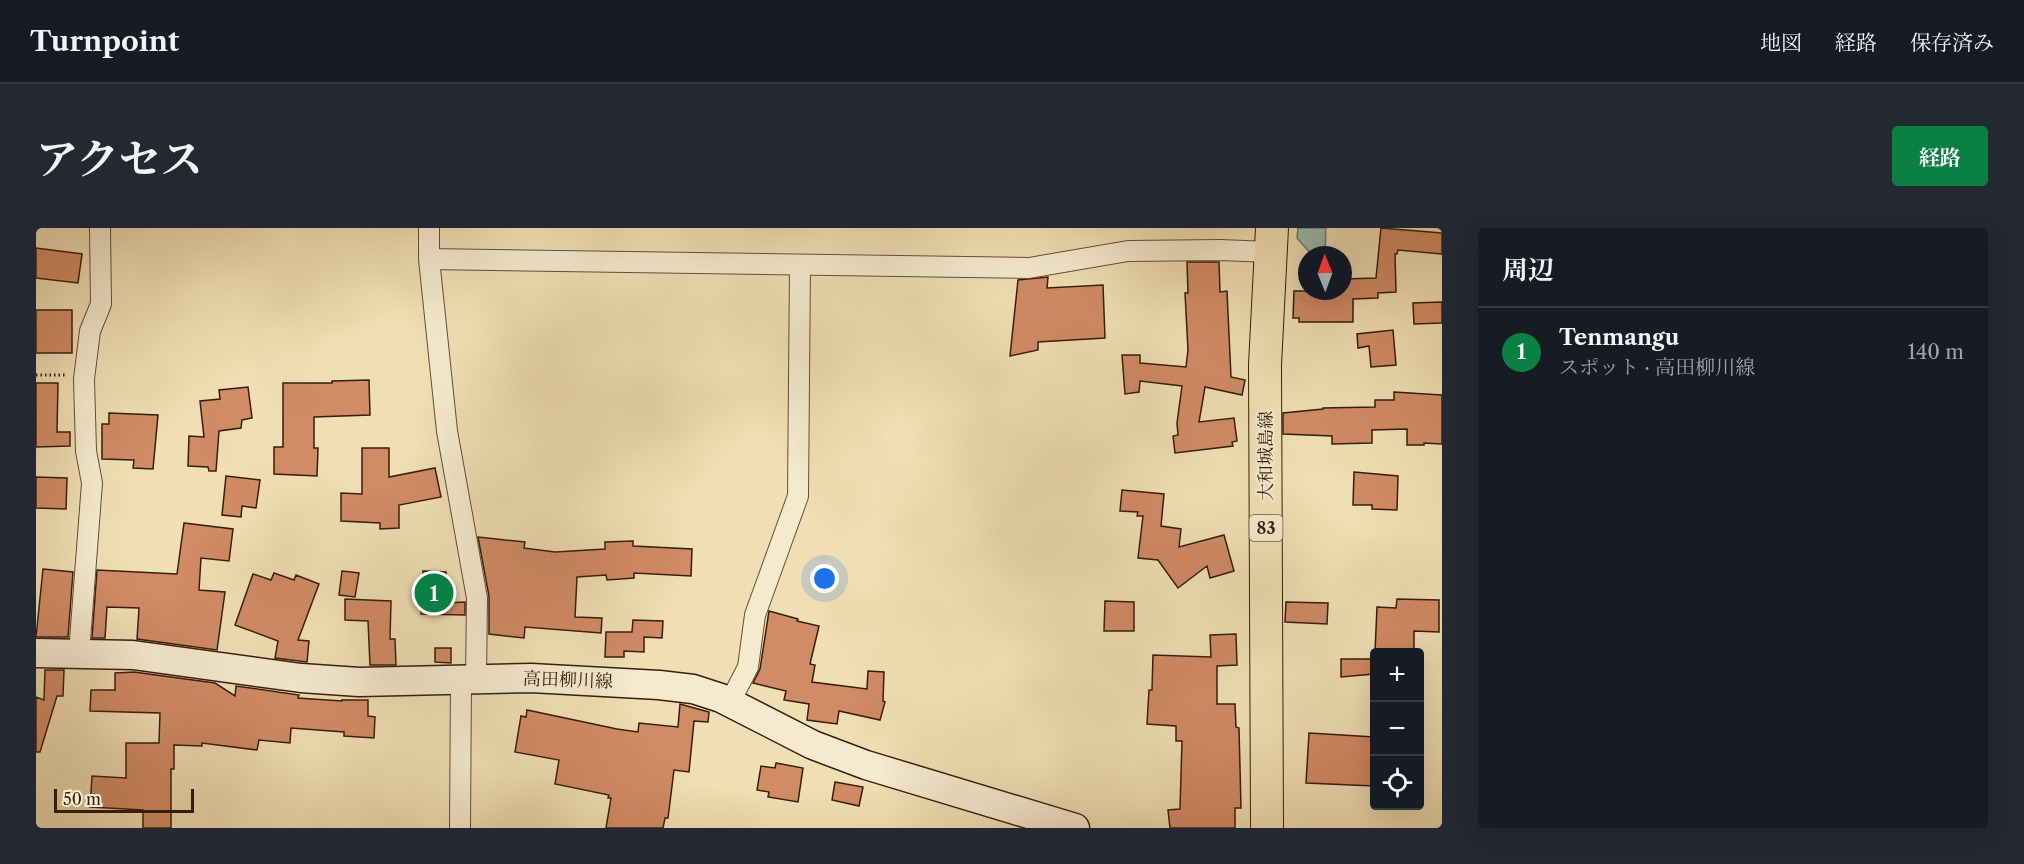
<!DOCTYPE html>
<html lang="ja">
<head>
<meta charset="utf-8">
<style>
  :root { --surface:#171b24; --page:#242831; --text:#f1f3f6; --muted:#9ea1a6; --line:#363941; --accent:#0b8043 }
  body { margin:0; font-family:"Libre Caslon Text","Noto Serif JP",serif; background:var(--page); color:var(--text) }
  .controls { position:absolute; right:18px; bottom:18px; display:grid; overflow:hidden; border-radius:6px; box-shadow:0 6px 24px #0002 }
  .controls button { width:54px; height:54px; display:grid; place-items:center; padding:0; border:0; border-bottom:2px solid var(--line); background:var(--surface); color:var(--text); font:30px sans-serif }
  .compass { position:absolute; left:1262px; top:18px; width:54px; height:54px; border-radius:50%; background:var(--surface); box-shadow:0 6px 24px #0002; rotate:359deg }
  .scale { position:absolute; left:18px; bottom:15px; width:140px; box-sizing:border-box; padding-left:6px; border:3px solid #361d0e; border-top:0; font-size:16px; line-height:21px; white-space:nowrap; color:#361d0e; -webkit-text-stroke:4px #f5eace; paint-order:stroke }
  .you { position:absolute; left:789px; top:351px; width:21px; height:21px; margin:-15px; border:4px solid #fff; border-radius:50%; background:#1a73e8; box-shadow:0 0 0 9px #1a73e833 }
  .badge { display:grid; place-items:center; width:39px; height:39px; border-radius:50%; background:var(--accent); color:#fff; font-size:20px; font-weight:700 }
  .pin { position:absolute; translate:-50% -50%; border:3px solid #fff; box-shadow:0 2px 6px #0006 }
  .list { margin:0; padding:0; list-style:none }
  h2 { display:flex; justify-content:space-between; align-items:center; height:78px; margin:0; padding:0 24px; font-size:26px }
  h2 small { font-size:20px; font-weight:400; color:var(--muted) }
  .list li { display:grid; grid-template-columns:39px 1fr auto; gap:18px; align-items:center; box-sizing:border-box; height:90px; padding:0 24px; border-top:2px solid var(--line) }
  .list b { display:block; font-size:22px; white-space:nowrap }
  .list p { margin:0; font-size:20px; white-space:nowrap; color:var(--muted) }
  .list em { font-size:20px; font-style:normal; color:var(--muted) }
  .icon { flex:none; width:33px; height:33px; fill:none; stroke:currentColor; stroke-width:2; stroke-linecap:round; stroke-linejoin:round }
  .map { position:relative; flex:none; width:1406px; height:600px; overflow:hidden; border-radius:6px }
  header { display:flex; align-items:center; gap:36px; box-sizing:border-box; height:84px; padding:0 30px; background:var(--surface); border-bottom:2px solid var(--line) }
  header strong { font-size:28px }
  nav { display:flex; gap:33px; margin-inline-start:auto; font-size:21px }
  .intro { display:flex; align-items:center; justify-content:space-between; box-sizing:border-box; height:144px; padding:0 36px }
  h1 { margin:0; font-size:42px }
  .button { padding:15px 27px; border-radius:6px; background:var(--accent); color:#fff; font-size:21px; font-weight:700 }
  main { display:flex; gap:36px; padding:0 36px }
  aside { flex:1; background:var(--surface); border-radius:6px; box-shadow:0 6px 24px #0002 }
  .map>svg:first-child { display:block }
</style>
</head>
<body>
<header>
<strong>Turnpoint</strong>
<nav><a>地図</a><a>経路</a><a>保存済み</a></nav>
</header>
<div class="intro"><h1>アクセス</h1><a class="button">経路</a></div>
<main>
<div class="map">
<svg width="1406" height="600" viewBox="0 0 1406 600">
  <rect width="100%" height="100%" fill="#f0dfb4"/>
  <filter id="stains"><feTurbulence type="fractalNoise" baseFrequency=".00333" numOctaves="4"/><feColorMatrix values="0 0 0 0 .2 0 0 0 0 .09 0 0 0 0 .02 0 0 0 .5 -.17"/></filter>
  <radialGradient id="worn" r=".72"><stop offset=".6" stop-color="#630" stop-opacity="0"/><stop offset="1" stop-color="#630" stop-opacity=".3"/></radialGradient>
  <path fill="#9bbcb3" stroke="#737c71" stroke-width="1.5" d="M1262 0H1290L1289 27H1276L1261 10Z"/>
  <path fill="#d18b65" stroke="#361d0e" stroke-width="1.5" d="M1345 0 1406 5V26L1362 22 1361 26H1359L1360 64 1342 65V70L1317 71V94H1263V90H1257L1258 63H1307V51L1340 50Z
    M0 20 46 26 42 55 0 50Z
    M1151 34H1183L1184 64 1191 63 1195 149 1209 152 1206 167 1169 159 1163 194 1198 190 1201 213 1196 214 1197 218 1139 225 1137 208 1142 207 1141 195 1146 158 1104 153 1103 164 1089 166 1086 127H1104V135L1150 139 1152 122 1149 65H1152Z
    M1012 49 1011 60 1067 57 1069 110 1002 114V122L974 128 982 52Z
    M1406 74V95L1378 96 1377 75Z
    M0 82H36V125H0Z
    M1357 102 1360 137 1335 139 1333 118 1322 120 1321 106Z
    M333 152 334 187 278 189V220H282L281 248 238 246V219H247V155H296V153Z
    M0 155H22L21 204H34V218L0 219Z
    M212 159 216 190 206 192 205 200 183 203 180 243H173L172 239 152 238 153 208 168 209 164 173 184 171 183 162Z
    M1358 164 1406 167V216L1388 215V217H1371V201L1336 202V215L1296 216V208L1247 206V185L1287 181V180L1339 179V172H1358Z
    M73 185 122 187 117 241 97 240 98 232 66 231V196H73Z
    M326 220H353V249L399 240 405 269 363 277V300L344 301V295L305 293V265L326 266Z
    M1318 244 1362 248 1361 282 1336 281V277H1317Z
    M190 248 224 252 220 280 206 278 205 289 186 287Z
    M0 249 31 250 30 281 0 280Z
    M1086 262 1128 266 1125 298 1145 301 1143 319 1188 307 1198 343 1174 350 1171 338 1142 360 1122 332 1102 330 1107 288H1101L1102 284 1084 283Z
    M148 295 197 301 193 333 165 330 163 362 189 364 181 422 101 411 103 380 71 379 69 410H56L61 342 141 346Z
    M442 309 489 314 488 320 519 324 569 321V314L597 313V318L656 321 655 348 598 345V350L571 352 570 347 541 349 539 389 566 390 565 405 489 399 488 410 453 406V368Z
    M7 341 37 344 32 409H0Z
    M306 343 323 345 319 369 303 367Z
    M387 343 410 344 409 375 429 374V387L385 386Z
    M238 345 258 352 260 347 283 356 262 412 273 413 271 434 239 430 242 413 199 397 217 346 235 352Z
    M309 371 355 373 354 411H359L360 437H334L332 393 309 392Z
    M1361 371 1403 372V404L1378 403V424H1339L1341 379 1360 380Z
    M1069 373 1098 374V403H1068Z
    M1250 374 1292 375 1291 396 1249 394Z
    M733 383 762 391 761 393 783 398 774 436 779 437 776 454 831 461 832 443 848 444 847 473 849 474 844 492 803 483 801 496 771 492 773 476 748 472 750 463 717 455 724 441Z
    M597 392 627 393 626 410 608 409V424L588 423V429H569L570 404H596Z
    M1200 406 1201 437 1181 438V476H1199L1200 499 1203 500 1205 580H1199V600H1134L1132 582 1144 581 1146 513H1140V498L1111 496 1113 462H1116L1117 427 1175 429 1174 407Z
    M399 420H415V435L399 434Z
    M1305 431H1338V446L1305 449Z
    M9 442H28L27 468H21L4 524H0V469L8 472Z
    M98 444 179 455 199 468 200 458 263 467 262 470 306 473V472H332V488L339 489 338 510 308 508V504L255 500 254 515 223 512 221 522 166 515V518L138 517V541H135V600H107V582L54 579 56 548 90 550V515H123L124 485 54 483 55 462H79V445Z
    M644 476 673 484 672 494 658 493 653 544 638 542 632 590H629L627 600H570L575 570H572L573 567 519 556 523 532 479 524 485 488 490 489 491 482 581 501 602 504 603 495 642 499Z
    M1273 505 1338 509V558L1270 555Z
    M740 535 767 540 762 574 732 569 733 564 721 562 725 538 739 540Z
    M799 554 827 559 823 578 796 572Z"/>
  <g fill="none" stroke-linecap="round" stroke-linejoin="round">
    <defs>
      <path id="street" d="M393 0V31L411 203 441 370 440 451
        M393 31 993 40 1092 23 1184 22 1234 24
        M43 425 56 255 50 223 48 151 54 103 65 76 64 0
        M694 474 712 439 719 387 762 268 764 37
        M424 600 425 452"/>
      <path id="secondary" d="M0 425 97 427 265 450 323 454 495 450 623 457 657 461 685 470 777 517 830 537 1039 600"/>
      <path id="primary" d="M1231 600 1229 137 1236 0"/>
    </defs>
    <use href="#street" stroke="#644e38" stroke-width="22"/>
    <use href="#secondary" stroke="#361d0e" stroke-width="31"/>
    <use href="#primary" stroke="#361d0e" stroke-width="34"/>
    <path stroke="#361d0e" stroke-width="3" stroke-dasharray="1.5 3" stroke-linecap="butt" d="M0 147H31"/>
    <use href="#street" stroke="#f5eace" stroke-width="20"/>
    <use href="#secondary" stroke="#f5eace" stroke-width="28"/>
    <use href="#primary" stroke="#f0dfb4" stroke-width="32"/>
  </g>
  <g text-anchor="middle" dominant-baseline="central" stroke-width="4.5" stroke-linejoin="round" paint-order="stroke">
    <rect fill="#f5eace" stroke="#6f5a48" stroke-width="1.5" x="1213.5" y="287" width="33" height="26" rx="4.5"/>
    <g font-size="16" font-weight="bold" fill="#361d0e">
      <text x="1230" y="300">83</text>
    </g>
    <g font-size="18" fill="#361d0e" stroke="#f5eace">
      <text transform="translate(1230 228) rotate(-90)">大和城島線</text>
      <text transform="translate(532 452) rotate(2)">高田柳川線</text>
    </g>
  </g>
  <rect width="100%" height="100%" filter="url(#stains)"/>
  <rect width="100%" height="100%" fill="url(#worn)"/>
</svg>
<div class="controls">
<button>+</button>
<button>−</button>
<button><svg class="icon" aria-label="locate" viewBox="0 0 24 24"><circle cx="12" cy="12" r="6"/><path d="M12 2v4M12 18v4M2 12h4M18 12h4"/></svg></button>
</div>
<svg class="compass" viewBox="-18 -18 36 36"><path d="M0-13l5 13h-10z" fill="#e53935"/><path d="M0 13l5-13h-10z" fill="#9ea1a6"/></svg>
<div class="scale">50 m</div>
<div class="you"></div>
<div class="pin badge" style="left:398px;top:365px">1</div>
</div>
<aside>
<h2>周辺<small></small></h2>
<ul class="list">
<li><span class="badge">1</span><div><b>Tenmangu</b><p>スポット · 高田柳川線</p></div><em>140 m</em></li>
</ul>
</aside>
</main>
</body>
</html>
